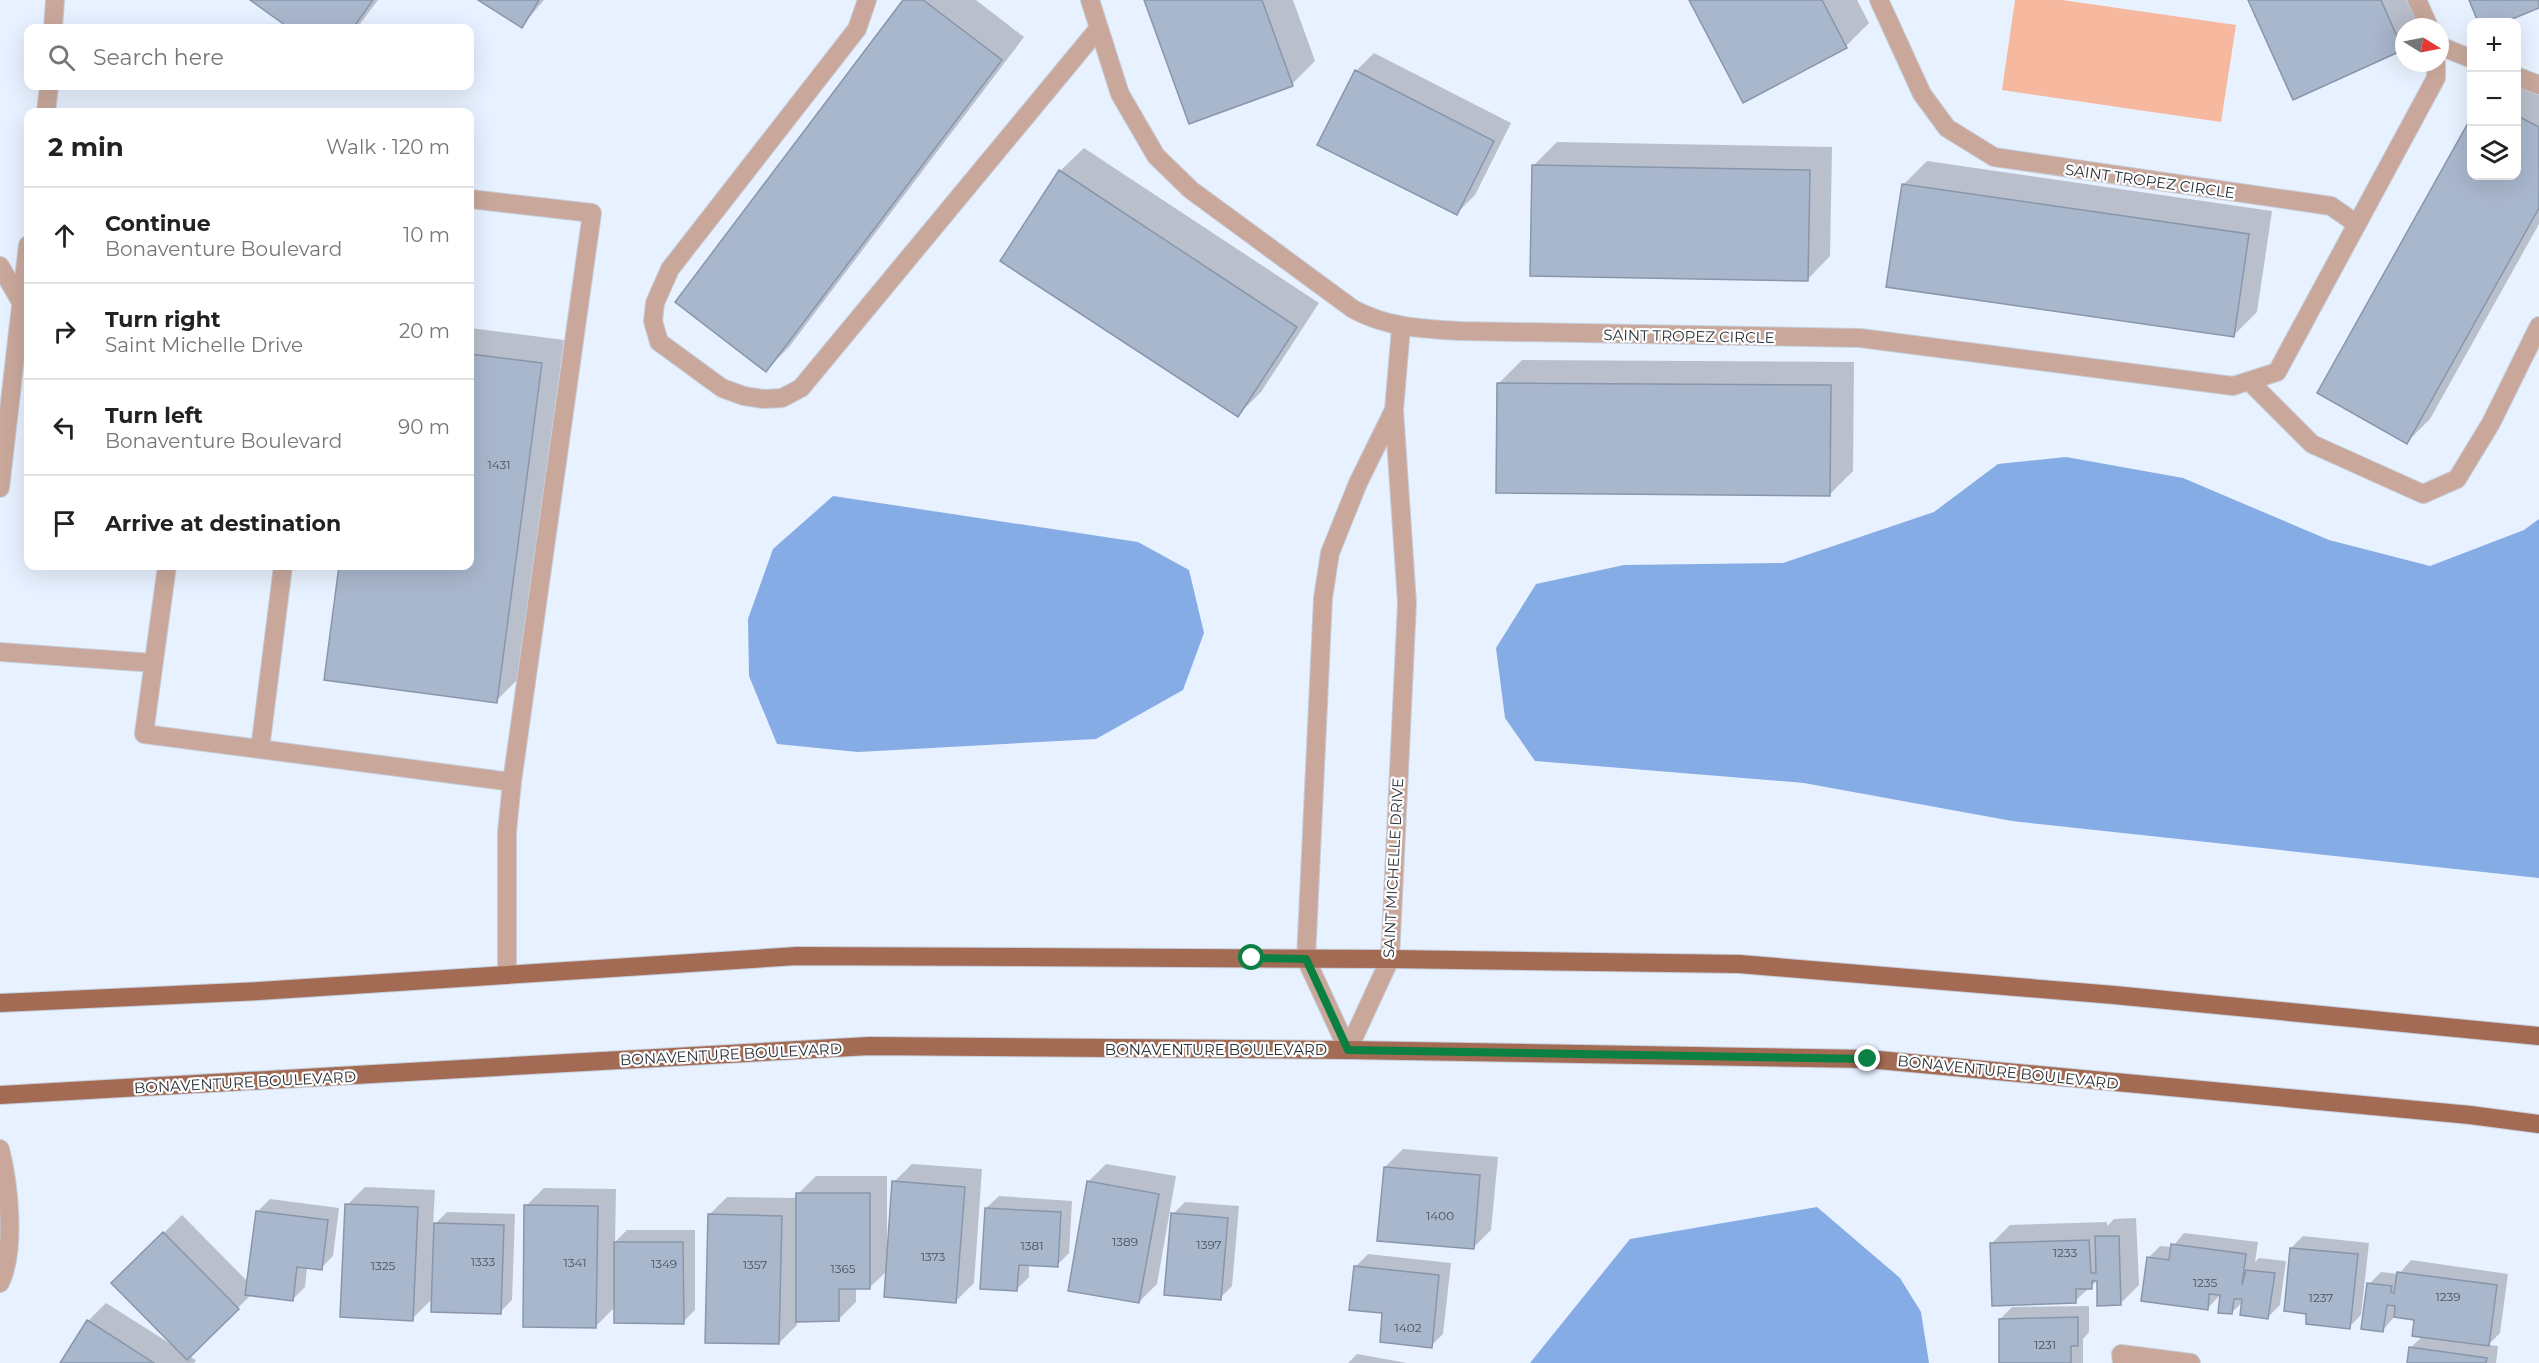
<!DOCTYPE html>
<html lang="en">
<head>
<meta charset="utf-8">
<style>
  :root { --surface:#fff; --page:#f6f6f6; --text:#222; --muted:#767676; --line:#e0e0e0 }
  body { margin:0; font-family:Montserrat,sans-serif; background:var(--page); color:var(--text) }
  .controls { position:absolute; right:18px; top:18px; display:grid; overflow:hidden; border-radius:12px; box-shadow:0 6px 24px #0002 }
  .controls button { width:54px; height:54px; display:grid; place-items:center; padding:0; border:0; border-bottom:2px solid var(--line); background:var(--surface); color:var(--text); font:30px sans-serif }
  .compass { position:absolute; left:2395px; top:18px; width:54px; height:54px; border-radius:50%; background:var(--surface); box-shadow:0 6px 24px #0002; rotate:100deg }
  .stop { position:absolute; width:18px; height:18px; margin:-14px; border:4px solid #0b8043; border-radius:50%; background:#fff }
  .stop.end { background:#0b8043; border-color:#fff; box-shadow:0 2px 6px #0008 }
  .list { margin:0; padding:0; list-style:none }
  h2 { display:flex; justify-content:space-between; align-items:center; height:78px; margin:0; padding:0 24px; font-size:26px }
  h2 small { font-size:20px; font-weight:400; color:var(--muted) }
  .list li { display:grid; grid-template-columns:39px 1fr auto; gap:18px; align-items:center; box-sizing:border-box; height:96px; padding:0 24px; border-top:2px solid var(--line) }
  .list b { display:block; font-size:22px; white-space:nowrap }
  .list p { margin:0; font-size:20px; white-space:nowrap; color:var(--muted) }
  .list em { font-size:20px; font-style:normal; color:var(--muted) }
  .icon { flex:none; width:33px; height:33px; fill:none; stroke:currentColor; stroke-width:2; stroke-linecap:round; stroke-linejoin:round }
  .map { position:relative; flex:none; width:2539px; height:1363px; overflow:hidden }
  .search { position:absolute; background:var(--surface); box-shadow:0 6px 24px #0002; left:24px; top:24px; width:450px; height:66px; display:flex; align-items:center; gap:15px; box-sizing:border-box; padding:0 21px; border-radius:12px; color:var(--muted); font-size:22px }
  .panel { position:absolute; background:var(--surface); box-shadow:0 6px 24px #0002; left:24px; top:108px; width:450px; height:462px; border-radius:12px }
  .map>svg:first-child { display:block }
</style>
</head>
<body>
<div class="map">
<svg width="2539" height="1363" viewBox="0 0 2539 1363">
  <rect width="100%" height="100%" fill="#e8f1ff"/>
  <path fill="#f7b8a0" d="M2015 0H2062L2236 25 2221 122 2002 90Z"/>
  <path fill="#86ace5" d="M2066 457 2183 478 2329 540 2430 566 2524 530 2539 519V878L2012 821 1804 783 1535 761 1505 718 1496 648 1536 584 1624 565 1783 563 1934 512 1998 464Z
    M833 496 1138 542 1189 570 1204 633 1183 690 1096 739 858 752 777 744 749 676 748 619 773 549Z
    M1817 1207 1900 1278 1921 1312 1929 1363H1530L1630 1239Z"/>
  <path fill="#0003" d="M252 0H378L357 28H291Z
    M481 0H544L522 26Z
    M905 0H976L1024 37 789 347 766 370Z
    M1146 0H1293L1315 61 1292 84Z
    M1691 0H1857L1869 23 1846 46Z
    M2250 0H2414L2424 27H2404L2402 49Z
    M1374 53 1511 123 1475 195 1457 213 1356 71Z
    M2516 79 2539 91V224L2430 419 2407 442 2472 176H2516Z
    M1557 142 1832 147 1830 256 1807 280 1534 165Z
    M1084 148 1319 303 1261 392 1238 415 1060 171Z
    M1927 161 2272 211 2257 312 2234 335 1903 185Z
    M470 328 564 340 519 678 496 701 325 679 340 566H470Z
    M1522 360 1854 362 1853 471 1830 494 1499 383Z
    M1403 1149 1498 1157 1491 1230 1473 1248 1385 1167Z
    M912 1164 982 1169 974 1283 956 1301 888 1270 869 1288H856V1302L838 1320H797V1325L779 1343 709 1215 727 1197 798 1198V1194L816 1176H887V1241H890L894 1182Z
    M1106 1164 1176 1176 1157 1284 1139 1302 1088 1182Z
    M365 1187 435 1190 433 1226 447 1212 515 1214 512 1300 500 1312 433 1298 412 1319 347 1205Z
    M544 1188 616 1189 615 1242 627 1230H695V1310L683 1322 615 1307 596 1326 526 1206Z
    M999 1196 1072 1201 1069 1253 1057 1265 1029 1264V1277L1017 1289 986 1208Z
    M270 1199 339 1208 333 1256 321 1268 307 1267 305 1287 293 1299 252 1294 189 1356 196 1360 194 1363H62L88 1321 106 1303 174 1346 113 1283 182 1215 249 1283 258 1211Z
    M1185 1202 1239 1206 1232 1286 1220 1298 1173 1214Z
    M2136 1218 2139 1285 2121 1303 2098 1280 2075 1301 1992 1243 2010 1225 2107 1222V1226L2114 1219Z
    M2184 1233 2258 1242 2255 1262 2259 1258 2286 1261 2280 1305 2268 1317 2244 1301 2232 1312 2221 1294 2207 1309 2148 1258 2160 1246 2172 1247Z
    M2303 1236 2369 1243 2361 1315 2349 1327 2291 1248Z
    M1368 1254 1451 1263 1443 1334 1431 1346 1384 1312 1356 1266Z
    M2411 1260 2508 1274 2500 1333 2488 1345 2498 1346 2496 1363H2408L2410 1348 2423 1336 2416 1319 2395 1316 2383 1330 2369 1284 2381 1272 2399 1274Z
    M2089 1306V1332L2083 1339V1363H2001L2000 1319 2012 1307Z
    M1357 1354 1407 1363H1348Z"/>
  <path fill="#a9b7cd" stroke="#8896ab" stroke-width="1.5" d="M250 0H373L353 28H289Z
    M478 0H539L522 28Z
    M903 0H923L1002 60 766 372 675 302Z
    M1144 0H1262L1293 86 1189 124Z
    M1689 0H1822L1847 48 1743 103Z
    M2248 0H2381L2403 50 2293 100Z
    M2469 0H2539V8L2505 22H2478Z
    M1355 70 1494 141 1457 215 1317 145Z
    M2516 115 2539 127V208L2407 444 2317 393 2472 116V176H2516Z
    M1532 165 1810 170 1808 281 1530 276Z
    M1059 170 1297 327 1238 417 1000 261Z
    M1902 184 2249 234 2234 337 1886 287Z
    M470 354 542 363 497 703 324 680 339 566H470Z
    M1497 383 1831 385 1830 496 1496 493Z
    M1384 1167 1480 1175 1474 1249 1377 1241Z
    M892 1181 965 1187 956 1303 884 1297Z
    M1087 1181 1159 1194 1139 1303 1068 1291Z
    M796 1193H870V1289H839V1321L796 1322Z
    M345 1204 418 1207 413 1321 340 1317Z
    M524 1205 598 1206 596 1328 523 1327Z
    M985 1208 1061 1212 1058 1267 1019 1265 1017 1291 980 1289Z
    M256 1211 328 1220 322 1270 297 1267 293 1301 245 1295Z
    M1171 1213 1228 1218 1221 1300 1164 1295Z
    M708 1214 782 1216 779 1344 705 1343Z
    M434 1223 504 1225 501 1314 431 1312Z
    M163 1232 239 1309 187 1360 111 1283Z
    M2095 1236H2119L2121 1305 2097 1306V1281H2092V1289H2076V1303L1992 1306 1990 1243 2089 1240 2091 1273H2096Z
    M614 1242H683L684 1324 614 1323Z
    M2171 1244 2246 1254 2242 1285 2246 1270 2275 1273 2268 1319 2240 1315 2242 1299H2234L2232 1314 2218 1313 2220 1295 2209 1294 2208 1310 2141 1301 2147 1257 2169 1260Z
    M2290 1248 2358 1254 2350 1329 2306 1324V1314L2284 1311Z
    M1354 1266 1439 1275 1432 1348 1380 1342 1382 1313 1349 1310Z
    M2397 1272 2497 1285 2489 1346 2412 1336 2414 1320 2394 1317 2395 1306 2387 1305 2383 1332 2361 1329 2367 1283 2392 1286 2391 1292 2394 1293Z
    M2078 1317V1346H2071V1363H1999V1319Z
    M87 1320 154 1363H60Z
    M2409 1347 2487 1358 2486 1363H2407Z"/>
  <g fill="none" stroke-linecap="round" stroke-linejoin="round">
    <defs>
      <path id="minor" d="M867 0 857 29 670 269 655 303 653 321 659 342 722 388 744 396 764 399 782 398 801 388 1099 28
        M1090 0 1120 94 1156 156 1191 190 1353 309C1388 328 1423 329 1461 331L1860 338 2233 386 2277 372 2436 78V63
        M1879 0 1922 94 1947 128 1994 157 2331 206 2357 224
        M2417 0 2429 27
        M53 28 55 0
        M2440 46 2472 59
        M2516 76 2539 85
        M46 112 49 86
        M470 199 592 213 512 782 507 832V975
        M0 266 21 302
        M2249 381 2312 444 2423 494 2457 479 2491 423 2539 326
        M0 488 28 245
        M167 566 144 734 512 782
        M0 652 154 663
        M260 749 283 566
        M1348 1050 1390 959 1407 603 1394 410 1401 328
        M1348 1050 1306 959 1323 598 1330 553 1358 483 1393 412
        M0 1149C9 1184 16 1250 0 1283
        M2122 1363 2121 1354 2191 1363"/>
      <path id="major" d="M0 1003 259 991 797 956 1390 959 1739 964 2114 995 2539 1036
        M0 1095 869 1046 1348 1050 1868 1059 2470 1115 2539 1124"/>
    </defs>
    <use href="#minor" stroke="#c6cedb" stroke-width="20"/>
    <use href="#major" stroke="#c6cedb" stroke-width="20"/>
    <use href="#minor" stroke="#c9a89b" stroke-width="18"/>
    <use href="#major" stroke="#a36a54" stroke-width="18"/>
  </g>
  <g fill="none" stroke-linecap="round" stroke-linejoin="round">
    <path stroke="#0b8043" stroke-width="8" d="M1252 958 1306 959 1348 1050 1868 1059"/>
  </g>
  <g text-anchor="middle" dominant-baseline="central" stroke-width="4.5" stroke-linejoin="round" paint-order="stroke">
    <g font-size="12" fill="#4a525e">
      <text x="499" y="464">1431</text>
      <text x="1440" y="1215">1400</text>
      <text x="1125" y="1241">1389</text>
      <text x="1209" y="1244">1397</text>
      <text x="1032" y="1245">1381</text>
      <text x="2065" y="1252">1233</text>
      <text x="933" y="1256">1373</text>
      <text x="483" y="1261">1333</text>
      <text x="575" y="1262">1341</text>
      <text x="664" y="1263">1349</text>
      <text x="755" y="1264">1357</text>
      <text x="383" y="1265">1325</text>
      <text x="843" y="1268">1365</text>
      <text x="2205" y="1282">1235</text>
      <text x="2448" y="1296">1239</text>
      <text x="2321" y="1297">1237</text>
      <text x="1408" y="1327">1402</text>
      <text x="2045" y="1344">1231</text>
    </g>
    <g font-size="15" fill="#2b3139" stroke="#fdfdfd">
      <text transform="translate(2150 181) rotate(8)">SAINT TROPEZ CIRCLE</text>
      <text transform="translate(1689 336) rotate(1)">SAINT TROPEZ CIRCLE</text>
      <text transform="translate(1393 868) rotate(-87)">SAINT MICHELLE DRIVE</text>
      <text x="1216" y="1049">BONAVENTURE BOULEVARD</text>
      <text transform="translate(731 1054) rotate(-3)">BONAVENTURE BOULEVARD</text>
      <text transform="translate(2008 1072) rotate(6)">BONAVENTURE BOULEVARD</text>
      <text transform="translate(245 1082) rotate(-3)">BONAVENTURE BOULEVARD</text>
    </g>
  </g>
</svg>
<div class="controls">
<button>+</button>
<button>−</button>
<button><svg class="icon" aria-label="layers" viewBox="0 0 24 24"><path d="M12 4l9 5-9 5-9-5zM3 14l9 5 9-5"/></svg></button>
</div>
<svg class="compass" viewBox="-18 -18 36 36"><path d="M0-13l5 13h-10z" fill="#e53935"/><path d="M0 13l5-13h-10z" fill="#767676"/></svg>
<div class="stop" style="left:1252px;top:958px"></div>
<div class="stop end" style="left:1868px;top:1059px"></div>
<div class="search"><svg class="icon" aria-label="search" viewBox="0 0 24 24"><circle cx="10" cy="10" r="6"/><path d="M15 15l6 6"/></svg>Search here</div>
<section class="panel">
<h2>2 min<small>Walk · 120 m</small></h2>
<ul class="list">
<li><svg class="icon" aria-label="ahead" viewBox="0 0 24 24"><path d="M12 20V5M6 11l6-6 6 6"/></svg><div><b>Continue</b><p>Bonaventure Boulevard</p></div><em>10 m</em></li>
<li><svg class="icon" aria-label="right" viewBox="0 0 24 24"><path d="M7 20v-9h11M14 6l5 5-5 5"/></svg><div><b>Turn right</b><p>Saint Michelle Drive</p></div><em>20 m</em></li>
<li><svg class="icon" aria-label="left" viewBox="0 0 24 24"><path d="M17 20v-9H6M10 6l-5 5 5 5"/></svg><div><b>Turn left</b><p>Bonaventure Boulevard</p></div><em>90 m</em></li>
<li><svg class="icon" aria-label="arrive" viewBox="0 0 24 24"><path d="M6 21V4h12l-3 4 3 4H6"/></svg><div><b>Arrive at destination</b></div></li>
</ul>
</section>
</div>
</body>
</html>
